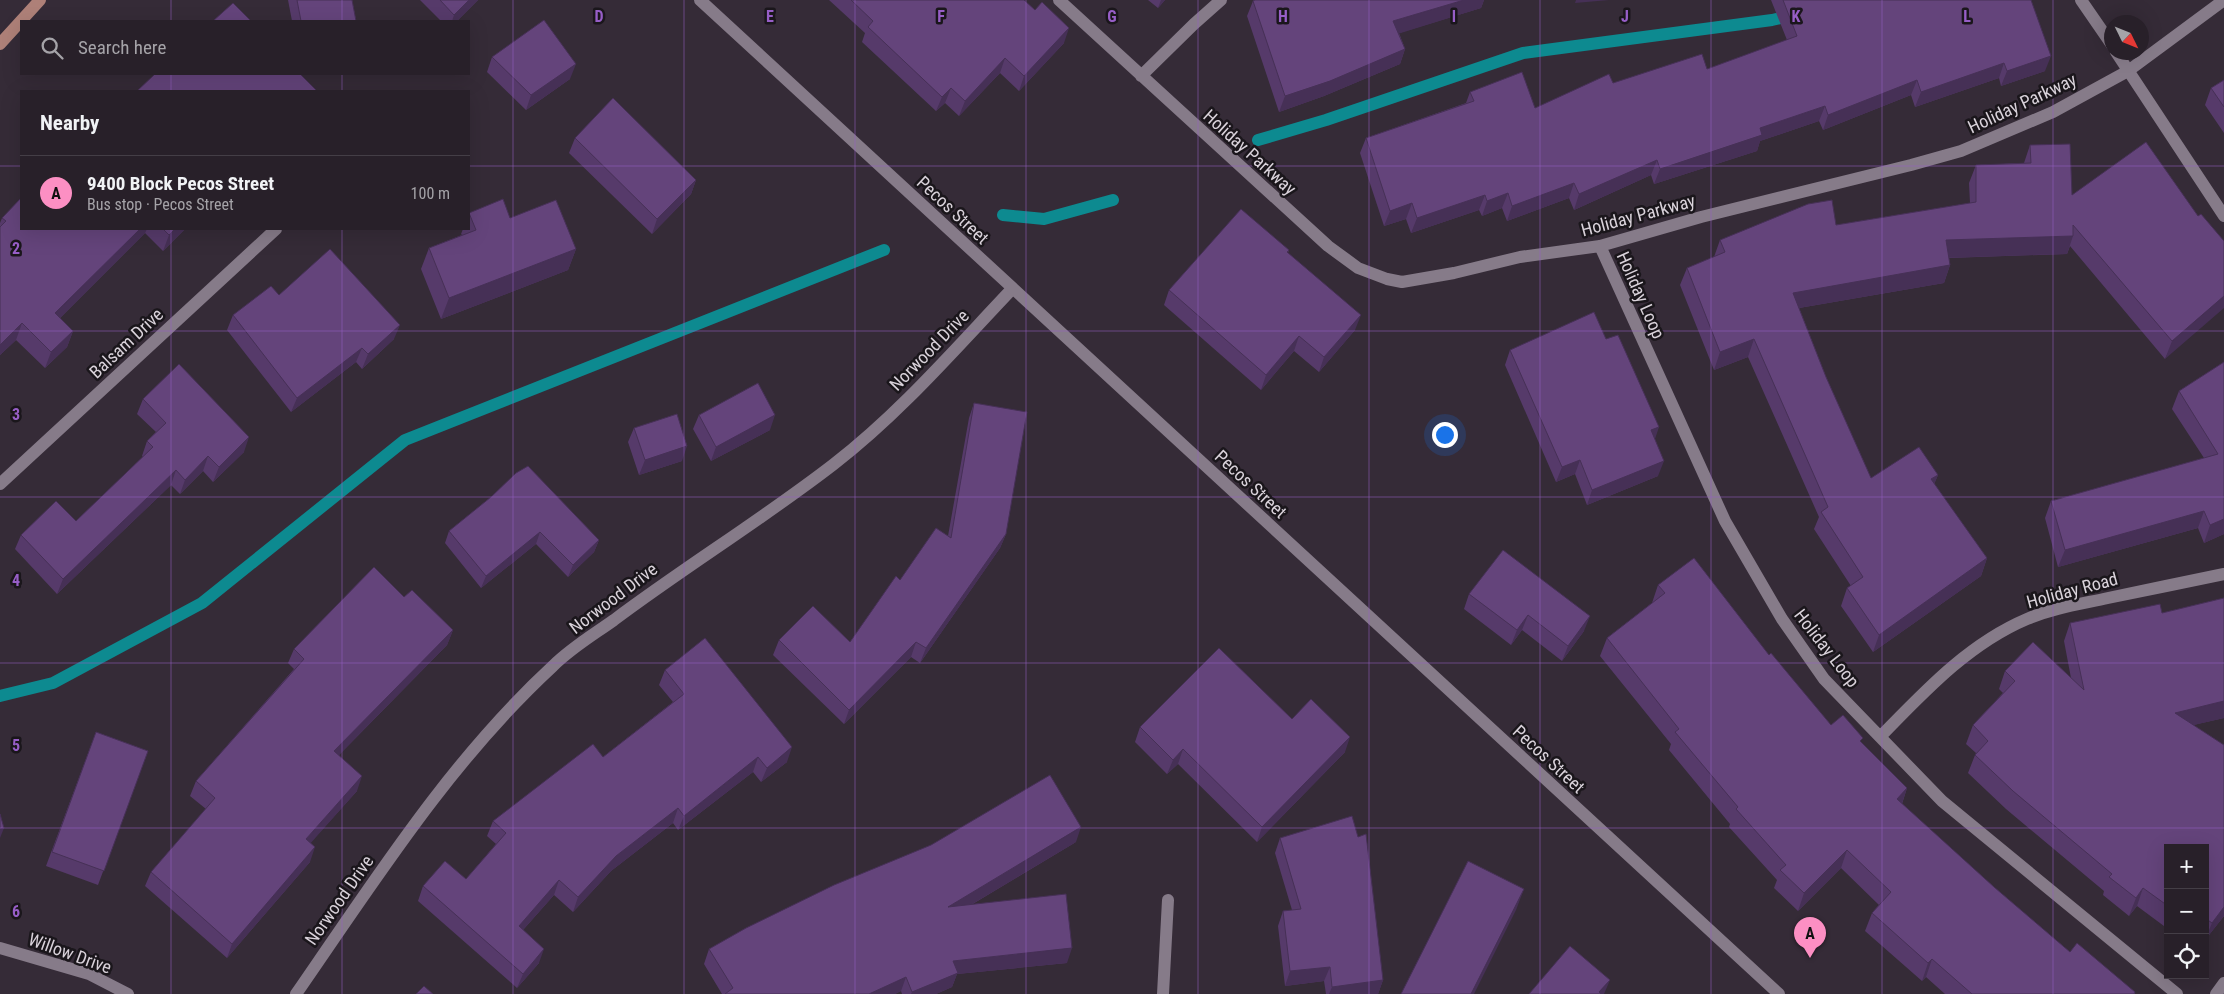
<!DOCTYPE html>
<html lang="en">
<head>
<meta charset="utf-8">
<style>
  :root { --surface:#282029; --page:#302831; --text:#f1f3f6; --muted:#a5a3a8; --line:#443e46; --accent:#fc8fc3 }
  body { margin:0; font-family:"Roboto Condensed",sans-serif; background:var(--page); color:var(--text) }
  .controls { position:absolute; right:15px; bottom:15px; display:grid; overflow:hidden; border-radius:0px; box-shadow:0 5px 20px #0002 }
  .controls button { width:45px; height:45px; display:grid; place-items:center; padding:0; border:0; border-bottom:1px solid var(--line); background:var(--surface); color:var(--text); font:25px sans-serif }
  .compass { position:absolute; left:2104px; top:15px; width:45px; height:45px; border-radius:50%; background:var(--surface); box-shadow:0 5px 20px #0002; rotate:133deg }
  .you { position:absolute; left:1444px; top:434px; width:18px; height:18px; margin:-12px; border:4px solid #fff; border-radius:50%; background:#1a73e8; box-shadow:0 0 0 8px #1a73e833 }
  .badge { display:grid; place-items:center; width:32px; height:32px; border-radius:50%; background:var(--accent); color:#111; font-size:16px; font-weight:700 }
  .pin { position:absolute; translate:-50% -41px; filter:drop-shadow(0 1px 2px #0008) }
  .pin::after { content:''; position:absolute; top:26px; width:18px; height:15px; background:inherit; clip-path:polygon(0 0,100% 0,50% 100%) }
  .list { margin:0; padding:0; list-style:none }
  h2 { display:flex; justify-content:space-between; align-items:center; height:65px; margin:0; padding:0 20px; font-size:21px }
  h2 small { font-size:16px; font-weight:400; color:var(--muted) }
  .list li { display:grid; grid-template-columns:32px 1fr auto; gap:15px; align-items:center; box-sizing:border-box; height:75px; padding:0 20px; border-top:1px solid var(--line) }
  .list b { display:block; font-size:19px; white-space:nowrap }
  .list p { margin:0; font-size:16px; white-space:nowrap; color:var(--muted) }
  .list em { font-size:16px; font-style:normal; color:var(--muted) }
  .icon { flex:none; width:28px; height:28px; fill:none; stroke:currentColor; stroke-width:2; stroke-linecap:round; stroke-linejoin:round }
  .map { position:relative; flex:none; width:2224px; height:994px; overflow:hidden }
  .search { position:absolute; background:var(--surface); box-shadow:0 5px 20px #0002; left:20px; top:20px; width:450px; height:55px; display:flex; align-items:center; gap:12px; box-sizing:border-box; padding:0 18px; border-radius:0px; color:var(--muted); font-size:19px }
  .panel { position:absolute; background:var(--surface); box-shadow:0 5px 20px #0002; left:20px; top:90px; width:450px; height:140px; border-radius:0px }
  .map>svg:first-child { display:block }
</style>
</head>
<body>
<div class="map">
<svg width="2224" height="994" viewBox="0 0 2224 994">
  <rect width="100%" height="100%" fill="#352b37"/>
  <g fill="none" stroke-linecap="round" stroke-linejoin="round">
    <path stroke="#0d8a90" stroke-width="12" d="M1258 140 1326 120 1523 53 1772 20 1794 15
      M1003 215 1044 219 1113 200
      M0 696 53 683 202 603 405 440 884 250"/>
    <path stroke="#867b89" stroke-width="12" d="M1059 0 1328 246 1358 268 1387 279 1402 282 1454 273 1520 257 1600 246 1701 217 1911 165 1961 151 2053 112 2128 71 2224 0
      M2081 0 2112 45
      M2116 52 2224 216
      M1141 76 1194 24 1221 0
      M1600 246 1725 521 1782 619 1824 679 1942 801 2177 994
      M0 484 276 229
      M1880 737C1924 692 1968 644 2027 619 2053 608 2081 604 2108 598 2147 590 2185 582 2224 574
      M0 948 89 974 128 994
      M296 994C375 880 450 761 553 666 571 648 593 635 614 620 686 566 763 519 834 464 900 413 955 349 1012 289
      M1163 994 1168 900
      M2216 994 2224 983"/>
    <path stroke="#867b89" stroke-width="12" d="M700 0 1779 994"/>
    <path stroke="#ae8078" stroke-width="12" d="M0 44 40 0"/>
  </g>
  <path fill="#563a6a" d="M288 0H352L356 21H292Z
    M420 0H478L457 21H441Z
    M829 0H1024L1064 43 1019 91 1000 73 959 116 945 103 936 111 862 42 865 33Z
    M1148 0H1165L1158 8Z
    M1255 0H1484L1481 8 1399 33 1405 49 1400 64 1324 96 1279 112 1247 16 1253 1Z
    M1771 0H2031L2045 71 2001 86 1999 78 1915 107 1911 95 1823 130 1819 121 1760 141 1757 151 1654 184 1651 175 1574 210 1569 198 1507 221 1502 208 1482 216 1479 210 1411 233 1406 219 1384 226 1360 153 1366 138 1466 103 1470 92 1535 108 1613 83 1707 69 1787 40Z
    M492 57 570 79 526 110 487 72Z
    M2224 80V133L2205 105 2211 88Z
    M575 138 696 180 691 194 652 234 569 153Z
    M2030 145 2072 195 2198 216 2224 241 2165 359 2070 246 2067 254 1949 258 1950 265 1944 283 1799 308 1826 377 1871 478 1938 475 1934 484 1987 558 1981 576 1873 652 1841 606 1847 588 1851 586 1814 529 1819 517 1748 357 1714 370 1680 285 1687 268 1714 257 1720 240 1836 225 1970 203 1969 183 1976 165 2024 163Z
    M469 213 510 218 576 249 568 270 441 319 421 269 429 248 462 235 461 234 463 229H469Z
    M2 218 21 229H185L163 251 145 233 60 318 73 331 67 347 45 368 16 340 0 355V223Z
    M1289 250 1288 253 1355 330 1319 372 1294 351 1261 390 1164 305 1169 290Z
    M279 295 394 339 362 369 356 362 291 412 227 330 233 315Z
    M1606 339 1655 439 1658 476 1587 505 1575 474 1556 482 1505 365 1510 350Z
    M2224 362V534L2204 543 2198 528 2058 567 2045 518 2051 501 2204 458 2172 409 2179 391Z
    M143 399 244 452 213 482 203 471 180 494 171 485 57 594 15 549 21 535 76 521 143 457 142 456 147 441 156 432 137 414Z
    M974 403 1006 534 1000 548 920 663 911 657 844 724 773 655 779 640 850 642 900 580 948 536 969 418Z
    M699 415 770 430 711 461 693 429Z
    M634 428 682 461 639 475 628 442Z
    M491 497 599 540 594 552 568 577 536 544 481 588 445 543 449 531Z
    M1658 585 1769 655 1831 725 1861 742 1907 788 1902 804 1994 887 2070 952 2135 992V994H1945L1926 977 1922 981 1865 931 1872 913 1879 905 1841 868 1798 911 1774 888 1777 880 1729 827 1730 824 1669 750 1671 744 1600 656 1607 638 1652 603Z
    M1469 594 1584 631 1562 661 1522 630 1511 645 1464 609Z
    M404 597 453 630 447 645 339 755 357 791 310 843V862L227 958 145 886 151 872 206 809 190 796 196 781 294 669 288 663 294 649Z
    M2224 598V718L2193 725 2224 745V916L2205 940V848H2168V929L2137 906 2129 916 2103 895 2104 891 2006 809 1968 773 1975 755 1976 753 1966 744 1973 725 2003 693 1999 689 2005 671 2071 678 2064 641 2070 623 2162 613Z
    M665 670 787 762 761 782 753 772 678 830 673 823 611 871 573 912 554 895 523 930 539 963 517 988 418 901 423 886 466 879 496 844 487 836 493 821 603 757 673 702 659 685Z
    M1292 719 1345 752 1257 842 1178 764 1167 774 1135 742 1140 727Z
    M96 732 148 751 98 885 46 866Z
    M1280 838 1383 980 1378 994H1326L1324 981 1285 986 1278 926 1283 911 1292 910 1275 853Z
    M1076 842 971 905 1067 963 957 974 952 987 936 994H902L901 991 895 994H722L704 964 709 949Z"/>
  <path fill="#463056" d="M469 0H478L457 21H452L454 15Z
    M1161 0H1165L1158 8Z
    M1464 0H1484L1481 8 1388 37 1393 21Z
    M1576 0H1609L1575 3Z
    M1069 28 1064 43 1019 91 1024 76Z
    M1405 49 1400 64 1324 96 1279 112 1285 96Z
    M2051 56 2045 71 2001 86 2007 71Z
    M1005 58 1000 73 959 116 965 101Z
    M2004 63 1999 78 1915 107 1921 92Z
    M576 64 570 79 526 110 531 95Z
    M1917 80 1911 95 1823 130 1828 115Z
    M951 88 945 103 936 111 942 97Z
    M1825 106 1819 121 1760 141 1757 151 1654 184 1660 169 1760 128Z
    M1657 160 1651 175 1574 210 1579 194Z
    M696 180 691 194 652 234 657 219Z
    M1574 183 1569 198 1507 221 1512 206Z
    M1508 193 1502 208 1482 216 1487 201Z
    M1485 195 1479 210 1411 233 1417 218Z
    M1412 203 1406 219 1384 226 1390 211Z
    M140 229H147L145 233 49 329 55 313Z
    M175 229H185L163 251 169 235Z
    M2073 236 2067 254 1940 258 1946 240Z
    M576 249 568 270 441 319 449 298Z
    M1950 265 1944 283 1787 310 1793 293Z
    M2224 296V308L2165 359 2172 341Z
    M1361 315 1355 330 1319 372 1324 357Z
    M22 323 16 340 0 355V345Z
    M400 325 394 339 362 369 368 354Z
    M73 331 67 347 45 368 51 352Z
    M1299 336 1294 351 1261 390 1266 375Z
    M1754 339 1748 357 1714 370 1720 352Z
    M362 348 356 362 291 412 297 398Z
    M775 415 770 430 711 461 716 447Z
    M1659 427 1654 442 1651 430Z
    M249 437 244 452 213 482 219 467Z
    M687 446 682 461 639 475 645 460Z
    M208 456 203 471 180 494 185 480Z
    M1580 460 1575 474 1556 482 1562 467Z
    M1664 461 1658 476 1587 505 1592 490Z
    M176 470 171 485 57 594 63 579Z
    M1938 475 1931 492V479Z
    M2204 511 2198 528 2058 567 2065 550Z
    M2224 519V534L2204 543 2210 525Z
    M540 532 536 544 481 588 486 576Z
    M1006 534 1000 548 920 663 926 648Z
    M599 540 594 552 568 577 573 565Z
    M1987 558 1981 576 1873 652 1879 635Z
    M1528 615 1522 630 1511 645 1517 630Z
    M1590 616 1584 631 1562 661 1568 646Z
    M453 630 447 645 328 766 334 751Z
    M916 642 911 657 844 724 849 710Z
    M2224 701V718L2168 731 2175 713Z
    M1350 737 1345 752 1257 842 1262 827Z
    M792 747 787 762 761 782 767 768Z
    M1183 749 1178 764 1167 774 1173 760Z
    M758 757 753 772 678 830 684 816Z
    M362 776 357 791 301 854 306 839Z
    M1907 788 1901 806 1897 799Z
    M678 808 673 823 611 871 573 912 578 897 616 856Z
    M1081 827 1076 842 942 922 948 907Z
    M4 828 0 838V829Z
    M315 847 310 862 227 958 232 944Z
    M1847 850 1841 868 1798 911 1804 893Z
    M559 880 554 895 513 941 519 926Z
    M2143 888 2137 906 2129 916 2136 898Z
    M1524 889 1516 910 1474 994H1471Z
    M2224 907V916L2205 940 2212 923Z
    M1072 948 1067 963 957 974 952 987 936 994H911L912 992 953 961Z
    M544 949 539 963 517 988 523 974Z
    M1932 959 1926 977 1922 981 1928 963Z
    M1330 967 1324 981 1285 986 1290 971Z
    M906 977 901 991 895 994H869Z
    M1383 980 1378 994H1329L1332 987Z
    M1610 980 1604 994H1598L1599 992Z"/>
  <path fill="#64447b" stroke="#463056" d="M297 0H352L356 21H301Z
    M440 0H469L454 15Z
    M851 0H1024L1035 10 1042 2 1069 28 1024 76 1005 58 965 101 951 88 942 97 868 27 873 21Z
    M1255 0H1464L1393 21 1405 49 1330 81 1285 96 1253 1Z
    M1783 0H2031L2051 56 2007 71 2004 63 1921 92 1917 80 1828 115 1825 106 1760 128 1762 135 1660 169 1657 160 1579 194 1574 183 1512 206 1508 193 1487 201 1485 195 1417 218 1412 203 1390 211 1366 138 1474 101 1470 92 1522 72 1535 108 1609 74 1613 83 1702 54 1707 69 1797 36Z
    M233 3 251 21H213Z
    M544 20 576 64 531 95 492 57Z
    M155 74H300L317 91H137Z
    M2224 80V107L2211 88Z
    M613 98 696 180 657 219 575 138Z
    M2146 142 2198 216 2201 214 2224 241V296L2172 341 2073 225V236L1946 240 1950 265 1793 293 1826 377 1871 478 1919 447 1938 475 1931 479 1987 558 1879 635 1847 588 1863 577 1821 512 1828 507 1754 339 1720 352 1687 268 1725 252 1720 240 1808 204 1832 200 1836 225 1976 202V165L2031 163 2030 145 2070 144 2072 195Z
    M21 198V229H140L55 313 73 331 51 352 22 323 0 345V227L6 221 2 218Z
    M503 199 510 218 556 200 576 249 449 298 429 248 476 230 469 213Z
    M1241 209 1289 250 1287 252 1361 315 1324 357 1299 336 1266 375 1169 290Z
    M163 229H175L169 235Z
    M330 249 400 325 368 354 362 348 297 398 233 315 271 286 279 295Z
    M1594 312 1606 339 1618 335 1659 427 1651 430 1664 461 1592 490 1580 460 1562 467 1510 350Z
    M2224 362V519L2210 525 2204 511 2065 550 2051 501 2218 454 2179 391Z
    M179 364 249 437 219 467 208 456 185 480 176 470 63 579 21 535 56 501 76 521 153 447 147 441 166 423 143 399Z
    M758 383 775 415 716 447 699 415Z
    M974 403 1027 412 1006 534 926 648 916 642 849 710 779 640 813 606 850 642 896 576 900 580 936 528 951 538Z
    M677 414 687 446 645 460 634 428Z
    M528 466 599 540 573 565 540 532 486 576 449 531 491 497 516 473Z
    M1503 550 1590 616 1568 646 1528 615 1517 630 1469 594Z
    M1694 558 1769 655 1771 653 1831 725 1843 715 1863 738 1860 741 1907 788 1897 799 1994 887 2070 952 2077 943 2135 992 2134 994H1972L1932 959 1928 963 1872 913 1891 892 1847 850 1804 893 1780 870 1786 865 1736 809 1738 807 1675 732 1679 729 1607 638 1665 593 1658 585Z
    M374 567 404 597 412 590 453 630 334 751 362 776 306 839 315 847 232 944 151 872 215 798 196 781 304 659 294 649Z
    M2224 598V701L2175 713 2224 745V907L2212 923 2205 918V848H2168V906L2143 888 2136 898 2109 877 2112 874 2013 791 1975 755 1988 741 1973 725 2015 681 2005 671 2033 642 2084 690 2070 623 2160 604 2162 613Z
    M705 638 792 747 767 768 758 757 684 816 678 808 616 856 578 897 559 880 519 926 544 949 523 974 423 886 445 861 466 879 506 833 493 821 593 744 603 757 684 694 665 670Z
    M1219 648 1292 719 1311 699 1350 737 1262 827 1183 749 1173 760 1140 727Z
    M96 732 148 751 104 871 52 852Z
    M1050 775 1081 827 948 907 1066 894 1072 948 953 961 958 973 912 992 906 977 869 994H725L733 988 709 949 746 928 834 885 931 845Z
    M0 814 4 828 0 829Z
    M1352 816 1358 837 1366 834 1383 980 1332 987 1330 967 1290 971 1283 911 1301 909 1280 838Z
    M1468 861 1524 889 1471 994H1401Z
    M1570 946 1610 980 1599 992 1601 994H1529Z
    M424 986 433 994H416Z"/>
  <path fill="none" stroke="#975ec7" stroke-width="1" stroke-opacity="0.55" d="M171 0V21M342 0V21M513 0V994M684 0V994M855 0V994M1026 0V994M1198 0V994M1369 0V994M1540 0V994M1711 0V994M1882 0V994M2053 0V994M171 74V91M342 74V91M0 166H21M469 166H2224M171 229V994M342 229V994M0 331H2224M0 497H2224M0 663H2224M0 828H2224"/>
  <g text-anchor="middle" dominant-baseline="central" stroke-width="5" stroke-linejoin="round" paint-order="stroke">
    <g font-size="18" fill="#d9d2da" stroke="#1a161b">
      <text transform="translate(2022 103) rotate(-25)">Holiday Parkway</text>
      <text transform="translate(1250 152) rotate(42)">Holiday Parkway</text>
      <text transform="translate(953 210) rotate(43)">Pecos Street</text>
      <text transform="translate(1638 215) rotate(-15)">Holiday Parkway</text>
      <text transform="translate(1641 295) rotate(66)">Holiday Loop</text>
      <text transform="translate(126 343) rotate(-43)">Balsam Drive</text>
      <text transform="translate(929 350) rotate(-46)">Norwood Drive</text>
      <text transform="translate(1251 484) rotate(43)">Pecos Street</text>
      <text transform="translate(2072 590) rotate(-15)">Holiday Road</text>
      <text transform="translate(613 598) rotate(-37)">Norwood Drive</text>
      <text transform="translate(1827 648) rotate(52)">Holiday Loop</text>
      <text transform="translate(1549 759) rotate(43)">Pecos Street</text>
      <text transform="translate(339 900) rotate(-55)">Norwood Drive</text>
      <text transform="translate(70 953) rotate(20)">Willow Drive</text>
    </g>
  </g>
  <g font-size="16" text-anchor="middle" font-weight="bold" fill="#975ec7" stroke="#1a161b" stroke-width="5" stroke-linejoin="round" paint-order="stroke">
    <text x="599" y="22">D</text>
    <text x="770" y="22">E</text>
    <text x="941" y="22">F</text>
    <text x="1112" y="22">G</text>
    <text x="1283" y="22">H</text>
    <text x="1454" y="22">I</text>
    <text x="1625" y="22">J</text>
    <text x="1796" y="22">K</text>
    <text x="1967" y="22">L</text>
    <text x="16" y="254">2</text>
    <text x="16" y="420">3</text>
    <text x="16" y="586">4</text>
    <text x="16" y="751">5</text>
    <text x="16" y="917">6</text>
  </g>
</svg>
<div class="controls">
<button>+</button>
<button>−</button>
<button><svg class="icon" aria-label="locate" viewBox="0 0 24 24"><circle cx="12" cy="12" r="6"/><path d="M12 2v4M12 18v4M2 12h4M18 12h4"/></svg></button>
</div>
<svg class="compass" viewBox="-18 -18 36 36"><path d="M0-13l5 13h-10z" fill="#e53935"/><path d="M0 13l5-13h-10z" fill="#a5a3a8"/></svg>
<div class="you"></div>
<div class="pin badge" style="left:1810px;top:958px">A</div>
<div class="search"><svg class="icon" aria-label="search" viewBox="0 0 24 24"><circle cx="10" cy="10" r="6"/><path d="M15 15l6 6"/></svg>Search here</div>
<section class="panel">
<h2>Nearby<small></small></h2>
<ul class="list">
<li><span class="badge">A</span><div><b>9400 Block Pecos Street</b><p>Bus stop · Pecos Street</p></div><em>100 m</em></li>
</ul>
</section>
</div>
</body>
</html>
